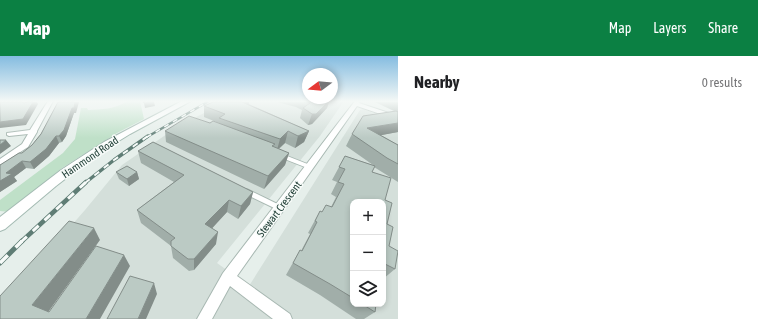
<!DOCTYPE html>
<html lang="en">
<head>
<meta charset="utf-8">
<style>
  :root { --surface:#fff; --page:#f2f2f2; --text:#202124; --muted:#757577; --line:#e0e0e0; --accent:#0b8043 }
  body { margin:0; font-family:"Asap Condensed",sans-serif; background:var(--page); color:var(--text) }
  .controls { position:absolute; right:12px; bottom:12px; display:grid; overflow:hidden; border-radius:8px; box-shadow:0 2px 6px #0003 }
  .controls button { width:36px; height:36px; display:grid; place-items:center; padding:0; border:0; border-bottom:1px solid var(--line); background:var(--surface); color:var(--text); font:20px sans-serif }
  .compass { position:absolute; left:302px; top:12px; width:36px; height:36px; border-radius:50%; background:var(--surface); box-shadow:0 2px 6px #0003; rotate:254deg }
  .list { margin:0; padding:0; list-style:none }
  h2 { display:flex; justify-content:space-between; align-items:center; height:52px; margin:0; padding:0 16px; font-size:17px }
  h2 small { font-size:13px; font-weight:400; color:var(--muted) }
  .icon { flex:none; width:22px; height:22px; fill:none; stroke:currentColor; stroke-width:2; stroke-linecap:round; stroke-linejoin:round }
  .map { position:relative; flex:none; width:398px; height:263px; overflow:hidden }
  header { display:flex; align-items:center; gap:24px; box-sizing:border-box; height:56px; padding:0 20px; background:var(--accent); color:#fff }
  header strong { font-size:19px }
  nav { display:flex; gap:22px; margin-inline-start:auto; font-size:14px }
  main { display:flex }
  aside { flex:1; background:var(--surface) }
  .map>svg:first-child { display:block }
</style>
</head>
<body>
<header>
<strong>Map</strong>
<nav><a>Map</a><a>Layers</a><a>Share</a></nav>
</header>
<main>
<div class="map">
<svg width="398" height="263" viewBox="0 0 398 263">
  <rect width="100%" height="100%" fill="#e6efeb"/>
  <path fill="#d4dfda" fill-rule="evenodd" d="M228 45H344L320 80 217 207 249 230 360 54 363 53 398 67V263H0V251L85 154 122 109 180 69ZM353 146H383V248H353Z"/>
  <path fill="#bfe0c8" d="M127 45H140L144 63 117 77 62 112 9 156 0 155V144L63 97 75 83 81 52H87L88 54C102 53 114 54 127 45Z"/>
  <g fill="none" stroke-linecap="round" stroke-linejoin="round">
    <defs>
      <path id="lane-far1" d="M282 100 310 111"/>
      <path id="lane" d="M247 136 280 152"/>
      <path id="street" d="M48 45H53L37 75V76L28 91 0 109V103L22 88 28 78 9 80 7 79V77L30 74Z
        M355 45H360L359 47 398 60V64L357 50 237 220 290 258 292 263H273L230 230 212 263H197L223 217Z"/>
      <path id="secondary" d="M182 45H191L130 78 96 99 56 130 5 173 0 175V161L61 114 104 86Z"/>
    </defs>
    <use href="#lane-far1" stroke="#a8b8b2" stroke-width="5.5"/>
    <use href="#lane" stroke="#a8b8b2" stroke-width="7"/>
    <use href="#street" stroke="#a8b8b2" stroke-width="2"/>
    <use href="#secondary" stroke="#a4bbb3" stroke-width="2"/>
    <use href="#lane-far1" stroke="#fff" stroke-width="4"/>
    <use href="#lane" stroke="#fff" stroke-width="5"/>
    <use href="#street" fill="#fff" fill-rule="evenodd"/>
    <use href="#secondary" fill="#fff" fill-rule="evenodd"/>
    <defs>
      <path id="rail-far3" d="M147 81 209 45"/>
      <path id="rail-far2" d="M85 127 114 104 148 80"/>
      <path id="rail-far1" d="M21 186 86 126"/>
      <path id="rail" d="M0 207 22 185"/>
    </defs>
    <use href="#rail-far3" stroke="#5f7d75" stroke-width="2.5"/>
    <use href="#rail-far2" stroke="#5f7d75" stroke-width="3.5"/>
    <use href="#rail-far1" stroke="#5f7d75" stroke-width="4.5"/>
    <use href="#rail" stroke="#5f7d75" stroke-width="5"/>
    <use href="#rail-far3" stroke="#f7fbf9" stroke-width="1.5" stroke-dasharray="5" stroke-linecap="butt"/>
    <use href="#rail-far2" stroke="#f7fbf9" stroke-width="2" stroke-dasharray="6" stroke-linecap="butt"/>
    <use href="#rail-far1" stroke="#f7fbf9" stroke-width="3" stroke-dasharray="8" stroke-linecap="butt"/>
    <use href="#rail" stroke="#f7fbf9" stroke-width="3.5" stroke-dasharray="11" stroke-linecap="butt"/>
  </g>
  <path fill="#a1aea9" d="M58 46 76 57H74L66 80 62 86 59 87 49 100 34 113 26 112 14 121 17 125 0 136V109L22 97 32 89 41 78Z
    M213 46H249V48L309 75 304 86 295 92 285 87 279 93 289 97 285 109 264 133 166 86 165 75 210 67 219 68V67L204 61V50Z
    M277 46H329L327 52 312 68 308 69 300 62 302 54 296 51Z
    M375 46H398V56H397H398V76L381 79 398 89V126L374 111 372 116 385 144 389 190 395 213 383 223V146H353V248H376L375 256 364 263H356L320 239 286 219 300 194 301 195 310 178 308 177 320 155 322 156 331 151 336 141 331 138 337 126 332 124 345 100 373 109 346 90 352 78 394 55Z
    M138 95 253 136 250 148 238 163 227 156 212 172 216 188 194 214 189 215 173 202 171 190 141 167 137 154 174 126 141 107Z
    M116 116H137L139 123 129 130 119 123Z"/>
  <path fill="#838d89" d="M33 46H37L38 48 26 69 0 72V66Z
    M75 46H79L76 57H74L66 80 62 86 59 80Z
    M154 46 155 50 145 52 144 47Z
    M242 46H249L248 53Z
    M326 46H329L327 52 312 68 308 69 312 58Z
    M398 67V76L361 83 367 72Z
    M288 75 285 87 277 94 280 83Z
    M309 75 304 86 295 92 298 80Z
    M56 80 59 87 49 100 34 113 30 106Z
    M6 84 11 90 0 98V89Z
    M289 97 285 109 264 133 268 120Z
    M22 105 26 112 14 121 17 125 0 136V125L6 117Z
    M137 116 139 123 129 130 127 123Z
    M253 136 250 148 238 163 241 150Z
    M229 144 227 156 205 180V168Z
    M94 172 100 184 46 259 32 249Z
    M218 176 216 188 194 214V203Z
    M124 199 130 210 100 263H86Z
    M154 227 157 238 146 263H138Z"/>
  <path fill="#bbcac4" stroke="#838d89" d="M0 46H22L24 47 27 46H33L23 63 0 66Z
    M58 46H75L74 52H72L64 74 59 80H56L46 93 30 106 22 105 6 117 12 118 0 125V109L19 97H22L32 89 41 78Z
    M143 46H154L144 47Z
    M213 46H242L309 75 298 80 288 75 280 83 219 62 225 58 204 50Z
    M308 46H328L316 58H312L303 52 310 47Z
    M396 55 398 56V67L367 72 398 89V108L387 102 352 78 363 60Z
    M189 60 210 67 213 65 275 88 272 90 289 97 268 120 165 75Z
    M0 84H6L0 89Z
    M153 86 253 136 241 150 229 144 205 168 218 176 194 203H188L171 190V185L175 182 137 154 184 119 138 95Z
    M345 100 375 110 372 116 391 122 385 144 392 147 387 168 393 171 389 190 398 195 395 213 385 208 383 216V146H353V242L330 228 293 207 300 194 302 195 317 166 315 165 320 155 322 156 326 149 332 151 344 128 338 126 345 113 339 111Z
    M127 110 137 116 127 123 116 116Z
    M69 165 94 172 32 249 49 256 96 190 124 199 86 263H0V240Z
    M130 220 154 227 138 263H107Z
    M362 248H376L375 256Z"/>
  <linearGradient id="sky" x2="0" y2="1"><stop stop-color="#84bce0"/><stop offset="0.55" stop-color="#f4f8f6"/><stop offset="1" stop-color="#f4f8f6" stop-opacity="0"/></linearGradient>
  <rect width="398" height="82" fill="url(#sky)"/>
  <g text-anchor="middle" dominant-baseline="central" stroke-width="3" stroke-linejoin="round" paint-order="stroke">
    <g font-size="11" fill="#24423a" stroke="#f7fbf9">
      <text transform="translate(90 101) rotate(-34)">Hammond Road</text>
      <text transform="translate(279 153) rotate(-53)">Stewart Crescent</text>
    </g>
  </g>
</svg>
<div class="controls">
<button>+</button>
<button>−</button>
<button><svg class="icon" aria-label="layers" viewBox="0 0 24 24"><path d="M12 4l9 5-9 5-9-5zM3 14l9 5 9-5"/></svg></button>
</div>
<svg class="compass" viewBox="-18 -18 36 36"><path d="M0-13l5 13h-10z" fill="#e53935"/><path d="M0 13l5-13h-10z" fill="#757577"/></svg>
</div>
<aside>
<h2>Nearby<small>0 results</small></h2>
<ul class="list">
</ul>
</aside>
</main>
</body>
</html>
